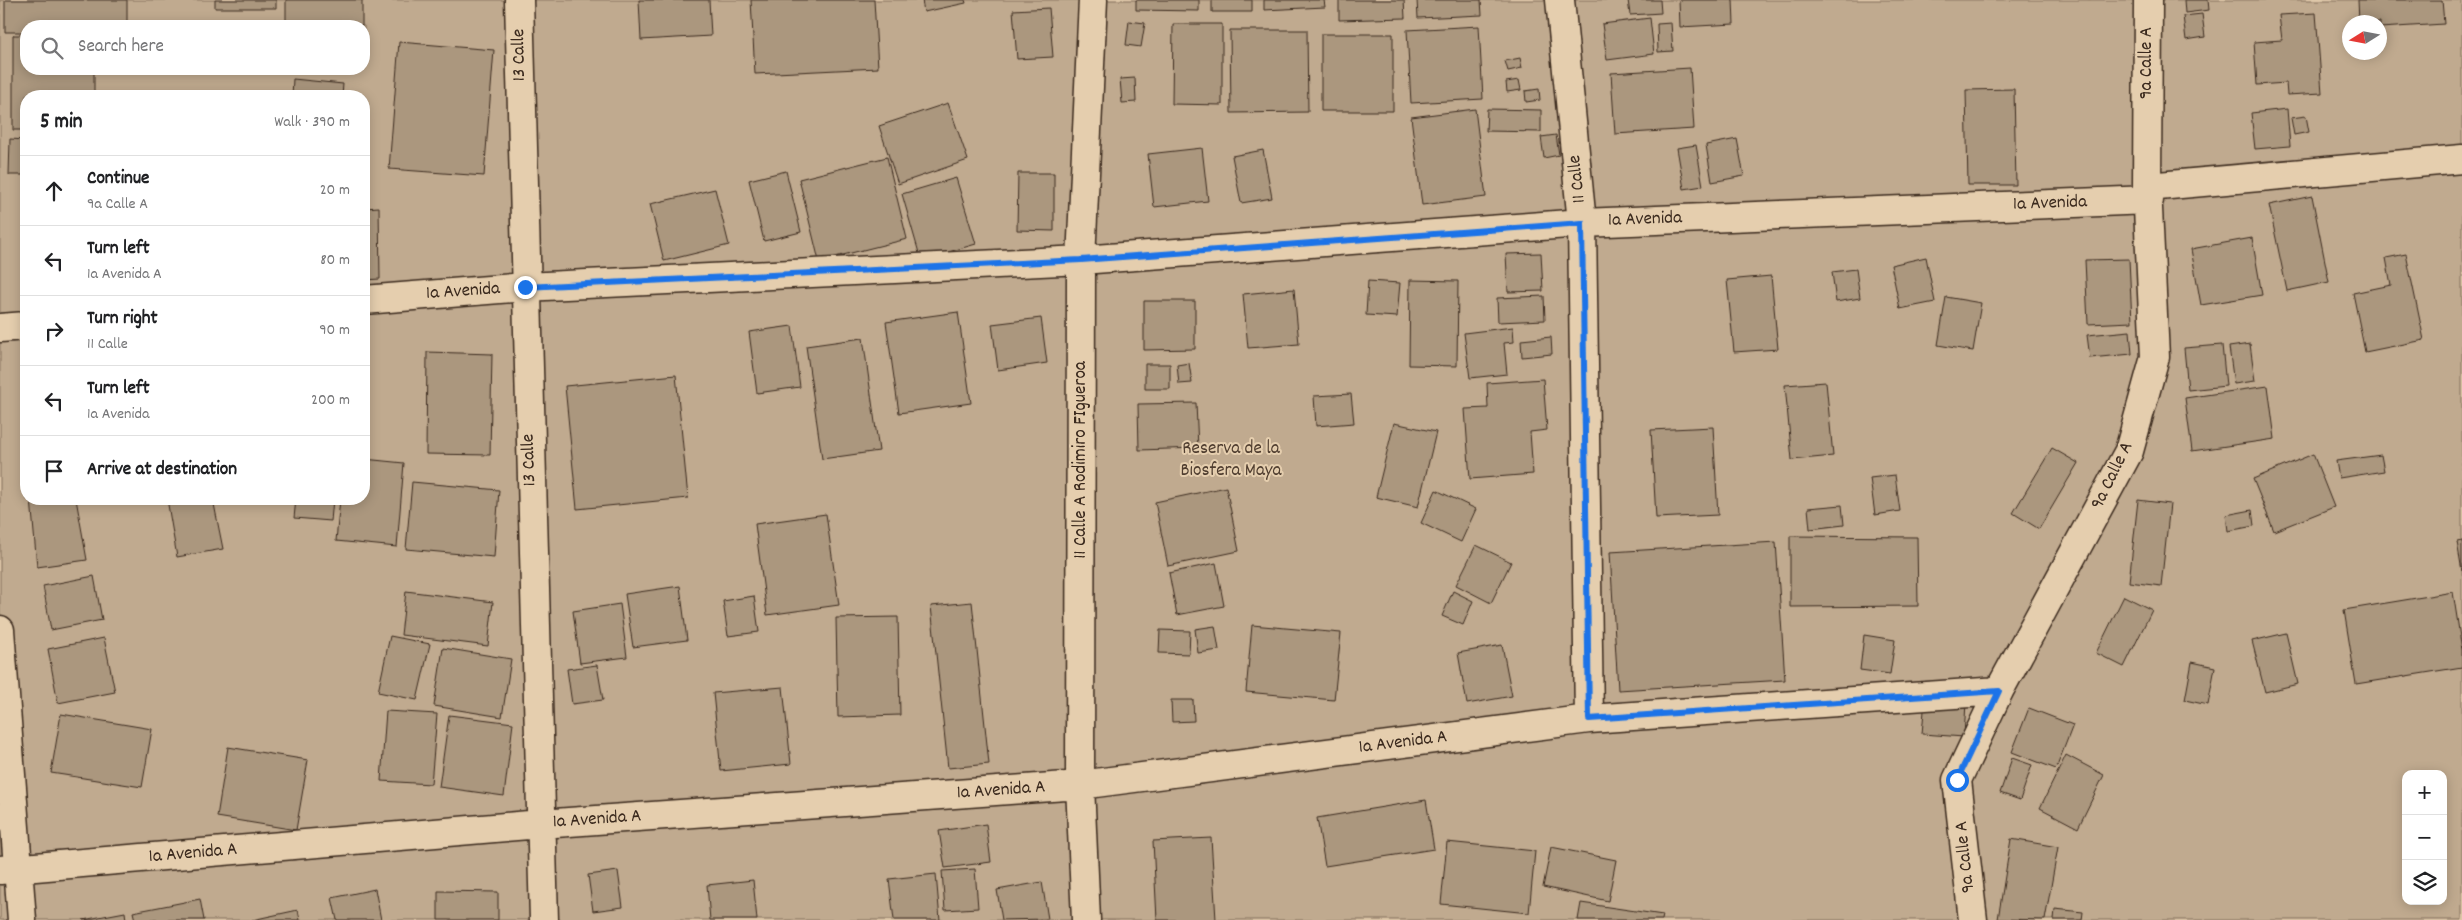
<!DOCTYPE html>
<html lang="en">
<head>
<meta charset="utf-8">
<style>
  :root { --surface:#fff; --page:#f6f6f6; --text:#202124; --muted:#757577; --line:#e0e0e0 }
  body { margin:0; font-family:Dekko,sans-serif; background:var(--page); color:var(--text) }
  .controls { position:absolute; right:15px; bottom:15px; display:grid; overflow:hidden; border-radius:10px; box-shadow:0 2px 12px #0003 }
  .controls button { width:45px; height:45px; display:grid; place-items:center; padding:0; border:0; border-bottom:1px solid var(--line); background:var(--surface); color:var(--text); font:25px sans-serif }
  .compass { position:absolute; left:2342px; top:15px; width:45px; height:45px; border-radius:50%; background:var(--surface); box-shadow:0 2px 12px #0003; rotate:259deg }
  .stop { position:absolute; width:15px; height:15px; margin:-11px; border:4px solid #1a73e8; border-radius:50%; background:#fff }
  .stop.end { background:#1a73e8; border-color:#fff; box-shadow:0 1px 5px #0008 }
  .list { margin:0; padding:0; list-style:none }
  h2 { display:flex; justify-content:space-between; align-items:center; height:65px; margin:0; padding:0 20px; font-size:21px }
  h2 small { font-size:16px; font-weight:400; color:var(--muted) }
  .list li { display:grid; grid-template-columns:32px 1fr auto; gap:15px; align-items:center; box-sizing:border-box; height:70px; padding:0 20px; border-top:1px solid var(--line) }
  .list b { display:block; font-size:19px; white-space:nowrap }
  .list p { margin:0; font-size:16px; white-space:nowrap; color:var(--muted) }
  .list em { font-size:16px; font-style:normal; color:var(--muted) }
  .icon { flex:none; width:28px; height:28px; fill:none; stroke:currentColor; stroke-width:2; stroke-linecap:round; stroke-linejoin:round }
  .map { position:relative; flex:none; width:2462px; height:920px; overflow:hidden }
  .search { position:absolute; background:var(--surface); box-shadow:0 2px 12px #0003; left:20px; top:20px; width:350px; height:55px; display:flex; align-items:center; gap:12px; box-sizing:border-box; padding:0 18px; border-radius:20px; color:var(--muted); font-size:19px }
  .panel { position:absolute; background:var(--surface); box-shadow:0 2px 12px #0003; left:20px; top:90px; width:350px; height:415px; border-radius:20px }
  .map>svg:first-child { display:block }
</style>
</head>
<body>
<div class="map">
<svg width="2462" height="920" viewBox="0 0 2462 920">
  <rect width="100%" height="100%" fill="#dec7a8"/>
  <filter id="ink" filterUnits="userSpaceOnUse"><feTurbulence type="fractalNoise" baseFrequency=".02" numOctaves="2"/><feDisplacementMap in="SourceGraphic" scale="10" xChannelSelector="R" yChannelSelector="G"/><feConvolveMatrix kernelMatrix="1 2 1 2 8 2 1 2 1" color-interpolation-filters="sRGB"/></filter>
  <g filter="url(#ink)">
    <path fill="#c0aa8f" stroke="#7e6a56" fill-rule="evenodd" d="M0 0H2462V920H0ZM2350 22H2380V52H2350ZM26 26H364V69H26ZM26 96H364V499H26ZM2406 774H2443V901H2406Z"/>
    <path fill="#ab977e" stroke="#3b2a1e" d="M5 0H127V26H26V32H5Z
      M215 0H276V8H215Z
      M286 0H362V26H286Z
      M639 0H709L711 36 641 40Z
      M751 0H874L878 68 755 74Z
      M922 0H965L966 3 924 12Z
      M1136 0H1199V11L1136 10Z
      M1212 0H1252V12H1212Z
      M1264 0H1324L1325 7 1264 10Z
      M1339 0H1404L1405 18 1339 20Z
      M1417 0H1481L1482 15 1418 18Z
      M1628 0H1660L1661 13 1630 15Z
      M1679 0H1733L1734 24 1680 27Z
      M2184 0H2208L2209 10 2185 13Z
      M2358 0H2442L2444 24 2380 28V22H2359Z
      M1049 8 1053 57 1017 59 1013 10Z
      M2316 13 2322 93 2287 95 2286 83 2257 85 2254 42 2282 40 2279 15Z
      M2202 14 2205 37 2186 40 2183 16Z
      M1650 18 1654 54 1607 60 1602 24Z
      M1129 21 1145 23 1141 47 1126 45Z
      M1671 23 1673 51 1658 52 1657 24Z
      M1173 24H1222V105L1172 104Z
      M1479 26 1483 99 1411 103 1407 30Z
      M1230 30H1307L1308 112 1231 113Z
      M1321 34H1393V111H1321Z
      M13 35H26V69H94V96H26V130H13Z
      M399 42 494 50 484 176 389 169Z
      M1520 58 1522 68 1508 71 1505 61Z
      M1690 68 1694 129 1615 134 1611 73Z
      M1135 78 1136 102 1122 103 1120 79Z
      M293 79 343 84 342 96H292Z
      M1519 80 1521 90 1507 92 1506 82Z
      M1539 89 1540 100 1526 102 1525 91Z
      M2014 89 2016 185H1968L1966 90Z
      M948 103 968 160 898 184 879 126Z
      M1475 109 1486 197 1422 205 1411 117Z
      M1487 109 1541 110V132L1486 131Z
      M2287 109 2290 146 2255 149 2251 113Z
      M2306 116 2309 132 2294 135 2291 118Z
      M1556 135 1559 155 1544 158 1541 137Z
      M10 139 26 140V175H9Z
      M1737 139 1744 176 1712 182 1706 145Z
      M1696 145 1703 186 1684 189 1677 148Z
      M1202 148 1208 201 1154 207 1148 154Z
      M1263 150 1272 198 1241 203 1232 156Z
      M887 157 907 239 819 261 799 179Z
      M786 171 801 232 764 241 749 180Z
      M1018 173H1054V231L1017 230Z
      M956 178 976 244 921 260 902 194Z
      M715 189 729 245 664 261 650 204Z
      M2312 196 2329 282 2287 291 2269 205Z
      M379 207 380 279 364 280V208Z
      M2252 238 2262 295 2201 305 2191 249Z
      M1541 253 1543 291 1508 292 1506 254Z
      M2406 254 2424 340 2365 352 2353 293 2391 285 2386 258Z
      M1926 257 1935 302 1900 309 1891 265Z
      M2129 259 2132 322 2088 324 2085 260Z
      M1856 269 1860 298 1836 302 1832 272Z
      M1771 276 1778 349 1734 352 1727 280Z
      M1410 280 1458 281 1457 366 1409 365Z
      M1368 281 1400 283 1397 317 1366 315Z
      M1294 289 1299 344 1248 348 1243 294Z
      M1544 296 1545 320 1498 322 1497 298Z
      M1946 297 1981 303 1973 351 1938 345Z
      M1144 301H1195V349L1144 350Z
      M958 312 971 403 899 413 886 322Z
      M1041 318 1047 363 998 370 992 324Z
      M792 326 800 387 757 393 749 332Z
      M1513 327 1514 342 1504 343 1507 374 1470 378 1464 333Z
      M2130 331 2132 354 2090 358 2087 335Z
      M1551 337 1552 354 1522 357 1521 340Z
      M863 338 879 451 822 459 806 346Z
      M2250 344 2255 381 2234 384 2229 347Z
      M2222 345 2226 386 2188 390 2184 348Z
      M427 352 492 354 490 455 426 454Z
      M1189 363 1192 383 1179 384 1177 365Z
      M1145 364H1170V389H1145Z
      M676 375 688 498 577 509 565 386Z
      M1543 379 1547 430 1530 432 1533 474 1470 479 1465 409 1488 408 1487 383Z
      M1826 382 1833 456 1792 460 1785 385Z
      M2268 386 2275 439 2192 451 2185 398Z
      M1351 394 1354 423 1316 426 1314 396Z
      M26 397V441L22 398Z
      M1196 403 1198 448 1139 450 1138 404Z
      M1394 423 1436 432 1418 507 1376 497Z
      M1713 427 1718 515 1656 518 1651 430Z
      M2052 448 2078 463 2039 529 2013 513Z
      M2313 454 2334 507 2274 531 2253 479Z
      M2381 455 2384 471 2339 478 2336 461Z
      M364 459 404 463 397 547 336 541 340 499H364Z
      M1895 475 1900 511 1875 515 1870 478Z
      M412 482 499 490 494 557 406 549Z
      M1226 487 1239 551 1168 566 1155 502Z
      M1436 490 1476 509 1461 542 1421 523Z
      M31 499H76L87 560 37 567Z
      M167 499H213L223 549 177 557Z
      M296 499H333L331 521 294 518Z
      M2138 500 2170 504 2161 586 2129 582Z
      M1842 505 1844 525 1810 529 1808 508Z
      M2252 510 2254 526 2228 531 2226 515Z
      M826 514 839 605 767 615 755 524Z
      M1790 536 1917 537 1918 606 1790 607Z
      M2462 541V571L2457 542Z
      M1776 542 1785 680 1618 690 1610 552Z
      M1476 545 1511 562 1491 603 1456 585Z
      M1216 563 1224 606 1177 615 1169 573Z
      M94 576 102 620 51 630 43 586Z
      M680 586 687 640 633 647 625 594Z
      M406 591 493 602 488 646 401 635Z
      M1453 591 1473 601 1463 625 1442 616Z
      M2453 592 2462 650V667L2356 684 2344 610Z
      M754 596 759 632 728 636 723 601Z
      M2124 596 2152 610 2124 667 2096 653Z
      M972 602 989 764 948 768 931 606Z
      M620 604 627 657 580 663 573 611Z
      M898 617 900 715 838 717 836 618Z
      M1252 625 1341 633 1334 700 1246 692Z
      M1215 626 1219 650 1198 653 1195 629Z
      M1160 630 1190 631 1189 654 1159 653Z
      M2286 633 2298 684 2265 692 2252 641Z
      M1864 635 1895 640 1890 674 1860 670Z
      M390 636 430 644 417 700 378 692Z
      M104 638 115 692 58 703 48 649Z
      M1502 645 1512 696 1467 704 1458 653Z
      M443 648 511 659 502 717 434 706Z
      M2192 662 2215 667 2208 705 2185 700Z
      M597 665 603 700 572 704 567 669Z
      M783 687 791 764 721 771 713 693Z
      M1925 699 1966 702 1964 737 1922 734Z
      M1171 700H1193L1194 721 1172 722Z
      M2029 708 2073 725 2056 769 2012 752Z
      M386 711 437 714 431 784 381 781Z
      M61 714 152 729 142 787 51 773Z
      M449 715 513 723 504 796 439 787Z
      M228 747 308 760 296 830 217 817Z
      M2066 755 2104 775 2078 828 2040 808Z
      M2012 758 2032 765 2020 800 2000 793Z
      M1426 800 1434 849 1325 866 1317 818Z
      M986 824 991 862 945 868 939 831Z
      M1211 838 1216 920H1157L1153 841Z
      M2011 839 2058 847 2045 920 1998 919Z
      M1447 842 1535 851 1529 913 1441 904Z
      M1551 847 1616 860 1608 901 1543 887Z
      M975 869 978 908 945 910 942 871Z
      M618 871 623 907 593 911 588 875Z
      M936 874 940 920H894L889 879Z
      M753 880 757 920H710L707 885Z
      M1042 882 1048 919 1002 920 997 890Z
      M375 889 381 920H337L332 898Z
      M438 891 498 892V920H438Z
      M200 899 204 920H135L133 912Z
      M1581 903 1663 915 1662 920H1578Z
      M2055 909 2083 912 2082 920H2054Z
      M298 910 300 920H252Z
      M125 912 126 920H83Z"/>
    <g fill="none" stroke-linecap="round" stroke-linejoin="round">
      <defs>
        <path id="minor" d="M519 0 544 920
          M1560 0 1582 223 1589 719
          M2147 187 2462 159
          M364 300 525 287 1081 260 1582 223 2149 200
          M0 328 26 326
          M0 630 22 920
          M0 870 541 824 1080 785 1589 719 1999 691
          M1086 920 1080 785 1081 260 1093 0
          M1973 920 1957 780 2000 689 2129 451 2155 357 2147 187 2148 0"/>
      </defs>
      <use href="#minor" stroke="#3b2a1e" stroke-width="31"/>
      <use href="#minor" stroke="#e5ceae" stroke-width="28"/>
    </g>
  </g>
  <g fill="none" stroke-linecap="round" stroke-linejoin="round" filter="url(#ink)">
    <path stroke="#1a73e8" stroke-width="6" d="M525 287 1081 260 1582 223 1589 719 1999 691 1957 780"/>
  </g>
  <g text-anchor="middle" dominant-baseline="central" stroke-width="4" stroke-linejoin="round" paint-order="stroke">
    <g font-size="19" fill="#3b2a1e" stroke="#e5ceae">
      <text transform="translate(520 55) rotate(-91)">13 Calle</text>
      <text transform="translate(2147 63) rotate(-90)">9a Calle A</text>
      <text transform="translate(1578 179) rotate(-96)">11 Calle</text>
      <text transform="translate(2050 204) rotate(-2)">1a Avenida</text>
      <text transform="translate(1645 220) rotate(-2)">1a Avenida</text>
      <text transform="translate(463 292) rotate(-4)">1a Avenida</text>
      <text transform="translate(530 460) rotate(-92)">13 Calle</text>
      <text transform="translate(1081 460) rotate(-90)">11 Calle A Rodimiro FIgueroa</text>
      <text transform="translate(2113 476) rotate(-64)">9a Calle A</text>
      <text transform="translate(1403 743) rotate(-7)">1a Avenida A</text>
      <text transform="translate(1001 791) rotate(-4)">1a Avenida A</text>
      <text transform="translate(597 820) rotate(-4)">1a Avenida A</text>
      <text transform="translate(193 854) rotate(-5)">1a Avenida A</text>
      <text transform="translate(1966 857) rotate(-96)">9a Calle A</text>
    </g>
    <g font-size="19" fill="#4f3d2f" stroke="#e5ceae">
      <text x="1231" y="449">Reserva de la<tspan x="1231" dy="22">Biosfera Maya</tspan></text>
    </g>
  </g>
</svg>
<div class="controls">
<button>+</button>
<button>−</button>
<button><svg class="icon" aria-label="layers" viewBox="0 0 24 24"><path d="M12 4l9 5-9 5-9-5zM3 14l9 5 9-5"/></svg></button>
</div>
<svg class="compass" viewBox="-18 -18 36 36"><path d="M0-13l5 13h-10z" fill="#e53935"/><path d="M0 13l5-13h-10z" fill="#757577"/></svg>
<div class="stop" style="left:1957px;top:780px"></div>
<div class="stop end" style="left:525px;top:287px"></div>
<div class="search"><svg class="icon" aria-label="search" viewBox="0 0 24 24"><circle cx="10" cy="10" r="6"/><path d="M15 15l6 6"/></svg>Search here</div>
<section class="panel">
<h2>5 min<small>Walk · 390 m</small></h2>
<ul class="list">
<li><svg class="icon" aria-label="ahead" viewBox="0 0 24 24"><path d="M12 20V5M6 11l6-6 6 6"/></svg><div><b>Continue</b><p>9a Calle A</p></div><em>20 m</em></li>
<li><svg class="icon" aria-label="left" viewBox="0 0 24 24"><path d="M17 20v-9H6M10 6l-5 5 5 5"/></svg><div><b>Turn left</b><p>1a Avenida A</p></div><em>80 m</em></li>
<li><svg class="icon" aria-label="right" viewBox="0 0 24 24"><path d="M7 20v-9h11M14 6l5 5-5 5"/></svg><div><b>Turn right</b><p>11 Calle</p></div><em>90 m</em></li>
<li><svg class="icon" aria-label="left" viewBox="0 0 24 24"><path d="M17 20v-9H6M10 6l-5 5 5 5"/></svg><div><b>Turn left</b><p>1a Avenida</p></div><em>200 m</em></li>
<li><svg class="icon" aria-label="arrive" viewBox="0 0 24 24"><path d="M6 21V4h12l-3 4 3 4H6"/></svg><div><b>Arrive at destination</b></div></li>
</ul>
</section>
</div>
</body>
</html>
